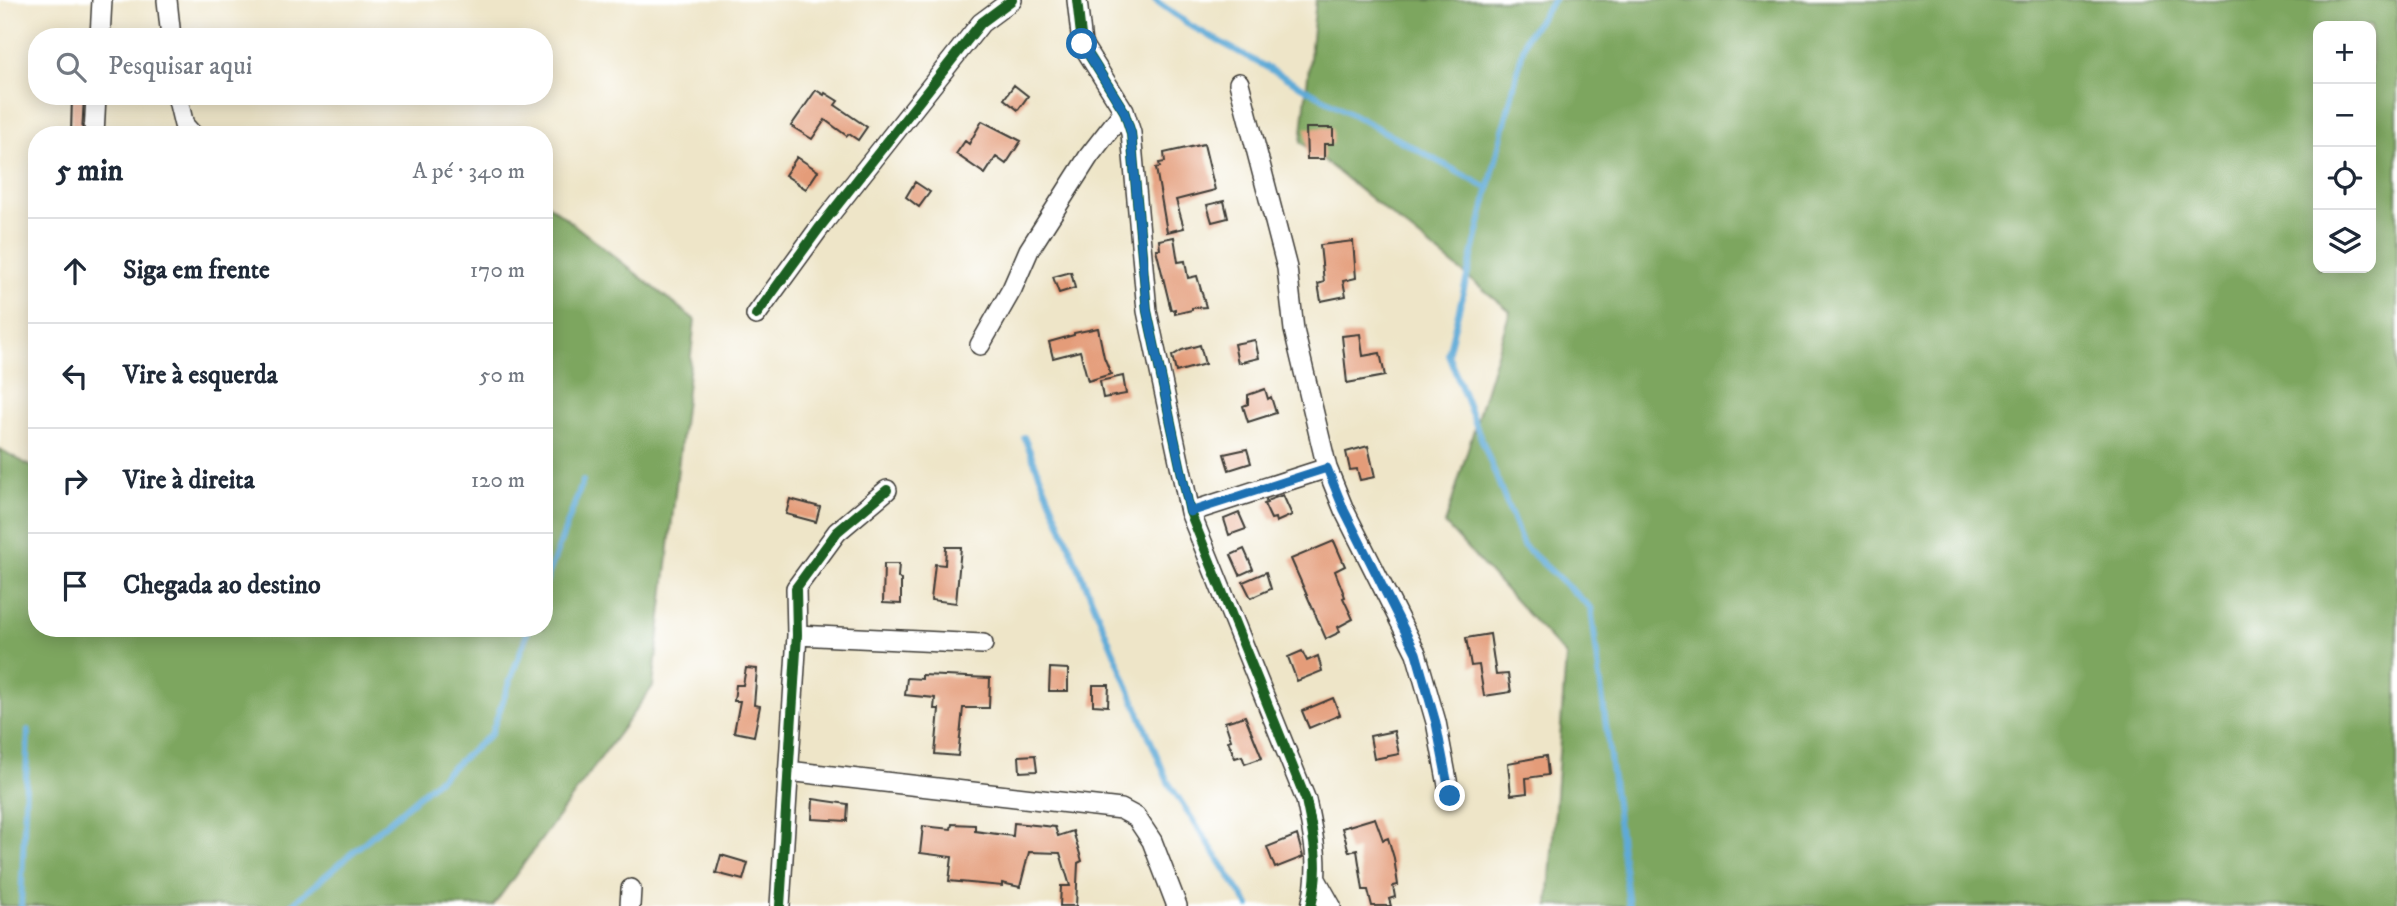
<!DOCTYPE html>
<html lang="pt">
<head>
<meta charset="utf-8">
<style>
  :root { --surface:#fff; --page:#f2f2f3; --text:#1f2937; --muted:#747a83; --line:#e0e1e3 }
  body { margin:0; font-family:"IM FELL DW Pica",serif; background:var(--page); color:var(--text) }
  .controls { position:absolute; right:21px; top:21px; display:grid; overflow:hidden; border-radius:14px; box-shadow:0 4px 18px #0003 }
  .controls button { width:63px; height:63px; display:grid; place-items:center; padding:0; border:0; border-bottom:2px solid var(--line); background:var(--surface); color:var(--text); font:35px sans-serif }
  .stop { position:absolute; width:21px; height:21px; margin:-16px; border:5px solid #1f6fb2; border-radius:50%; background:#fff }
  .stop.end { background:#1f6fb2; border-color:#fff; box-shadow:0 2px 7px #0008 }
  .list { margin:0; padding:0; list-style:none }
  h2 { display:flex; justify-content:space-between; align-items:center; height:91px; margin:0; padding:0 28px; font-size:30px }
  h2 small { font-size:23px; font-weight:400; color:var(--muted) }
  .list li { display:grid; grid-template-columns:46px 1fr auto; gap:21px; align-items:center; box-sizing:border-box; height:105px; padding:0 28px; border-top:2px solid var(--line) }
  .list b { display:block; font-size:26px; white-space:nowrap }
  .list em { font-size:23px; font-style:normal; color:var(--muted) }
  .icon { flex:none; width:38px; height:38px; fill:none; stroke:currentColor; stroke-width:2; stroke-linecap:round; stroke-linejoin:round }
  .map { position:relative; flex:none; width:2397px; height:906px; overflow:hidden }
  .search { position:absolute; background:var(--surface); box-shadow:0 4px 18px #0003; left:28px; top:28px; width:525px; height:77px; display:flex; align-items:center; gap:18px; box-sizing:border-box; padding:0 24px; border-radius:28px; color:var(--muted); font-size:26px }
  .panel { position:absolute; background:var(--surface); box-shadow:0 4px 18px #0003; left:28px; top:126px; width:525px; height:511px; border-radius:28px }
  .map>svg:first-child { display:block }
</style>
</head>
<body>
<div class="map">
<svg width="2397" height="906" viewBox="0 0 2397 906">
  <rect width="100%" height="100%" fill="#fff"/>
  <filter id="ink" filterUnits="userSpaceOnUse"><feTurbulence type="fractalNoise" baseFrequency=".0143" numOctaves="2"/><feDisplacementMap in="SourceGraphic" scale="14" xChannelSelector="R" yChannelSelector="G"/><feConvolveMatrix kernelMatrix="1 2 1 2 8 2 1 2 1" color-interpolation-filters="sRGB"/></filter>
  <filter id="wash" filterUnits="userSpaceOnUse"><feTurbulence type="fractalNoise" baseFrequency=".00686" numOctaves="4" result="noise"/><feDisplacementMap in="SourceGraphic" scale="28" xChannelSelector="R" yChannelSelector="G"/><feGaussianBlur stdDeviation="1.57" result="paint"/><feColorMatrix in="noise" values="0 0 0 0 0 0 0 0 0 0 0 0 0 0 0 0 0 1.4 0 .05"/><feComposite in="paint" operator="in"/></filter>
  <g filter="url(#wash)">
    <rect width="100%" height="100%" fill="#eee5c8"/>
    <path fill="#7da65e" stroke="#4c613d" stroke-width="2" fill-rule="evenodd" d="M1316 0H2397V906H1548L1566 656 1445 524 1510 311 1301 142ZM2318 26H2371V268H2318Z
      M544 201 695 320 653 686 493 906H0V449L37 470V628H544Z"/>
    <g fill="none" stroke-linecap="round" stroke-linejoin="round">
      <path stroke="#5faad7" stroke-width="6" d="M1155 0 1191 26 1489 189
        M1554 0 1526 37 1448 354 1523 545 1591 608 1629 906
        M1024 437 1168 782 1249 906
        M544 587 583 481
        M21 906 28 730
        M290 906 491 734 529 628"/>
    </g>
    <g id="blocks">
      <path fill="#e49c79" d="M1014 85 1028 96 1018 110 1004 99Z
        M816 90 824 95 825 93 838 101 835 105 867 127 858 140 849 134 847 136 825 120 812 139 791 126Z
        M72 96H84L82 135H71Z
        M982 121 1021 141 1006 164 996 157 985 174 956 154 965 141 969 144Z
        M1306 128H1333V144H1324V159H1307Z
        M1204 144 1215 190 1176 200 1184 228 1167 232 1156 168 1160 167 1159 163 1165 162 1164 153Z
        M797 157 818 171 806 189 785 175Z
        M915 182 930 192 919 207 906 197Z
        M1224 201 1228 218 1212 222 1207 205Z
        M1174 237 1178 262 1185 261 1188 278 1197 276 1206 307 1192 308V310L1175 314V309L1171 310 1156 249H1160L1159 240Z
        M1353 241 1356 278 1343 281 1346 296 1321 301 1318 284 1324 282 1320 245Z
        M1071 272 1075 288 1059 293 1053 277Z
        M1098 328 1104 357 1111 374 1088 381 1080 351 1053 358 1049 342 1074 335V333Z
        M1360 334 1363 356 1380 353 1385 376 1347 383 1342 336Z
        M1255 340 1259 358 1238 363 1234 344Z
        M1200 345 1205 364 1176 372 1172 356 1182 350Z
        M1123 376 1126 394 1103 398 1100 381Z
        M1265 389 1268 399 1271 397 1276 413 1248 422 1243 406 1248 404V395Z
        M1368 446 1375 477 1360 480 1357 469 1350 470 1346 452Z
        M1247 449 1251 463 1229 470 1224 454Z
        M1283 495 1292 515 1276 522 1275 518 1271 519 1264 504 1267 503 1266 501Z
        M790 499 820 507 816 522 786 514Z
        M1239 513 1246 529 1229 535 1224 519Z
        M1334 541 1345 566 1335 571 1345 597 1343 598 1353 619 1338 627 1340 632 1326 639 1291 559Z
        M946 547H961L956 603 931 600 935 564 945 565Z
        M1244 549 1253 569 1240 575 1231 555Z
        M884 564H899L898 577 901 580V604L883 603Z
        M1266 572 1271 589 1251 598 1243 582Z
        M1490 634 1496 675 1508 674 1511 692 1484 696 1479 665 1471 666 1466 638Z
        M1302 651 1307 661 1318 656 1322 671 1297 681 1288 657Z
        M746 668 757 669 754 705 760 706 754 736 734 732 740 701H734L736 685H743Z
        M1050 668 1068 669V691H1049Z
        M922 675 990 678 989 708H963L958 756 935 754 939 709H934L935 698 905 695 907 678 922 679Z
        M1093 685H1109L1108 706 1093 705Z
        M1333 698 1340 715 1309 728 1302 711Z
        M1245 716 1262 758 1245 764 1242 756 1235 758 1228 741 1231 740 1225 722Z
        M1394 731 1399 754 1374 759 1370 736Z
        M1035 755 1037 771 1020 772 1019 756Z
        M1546 756 1548 775 1526 778 1527 793 1511 795 1508 763Z
        M813 799 848 804 847 821 812 819Z
        M1375 818 1383 840 1388 838 1394 858 1398 885 1393 886 1395 897 1389 899 1391 906H1372L1368 890H1363L1357 850 1349 852 1342 828Z
        M1014 823 1055 827 1058 836 1073 831 1082 861 1078 863 1076 906H1060L1061 886H1070L1060 853 1029 852 1020 887 1002 883V886L949 881 952 857 920 853 923 826 951 829 952 824 975 825V831L1013 836Z
        M1297 835 1303 857 1275 868 1267 847Z
        M721 855 748 863 743 880 716 873Z"/>
    </g>
  </g>
  <g filter="url(#ink)">
    <use href="#blocks" fill-opacity="0" stroke="#3c3a36" stroke-width="2"/>
    <g fill="none" stroke-linecap="round" stroke-linejoin="round">
      <defs>
        <path id="minor" d="M167 0 171 37
          M1077 0 1082 44 1124 111 1131 133 1147 311 1190 512 1306 800C1314 839 1321 866 1311 906
          M100 37 102 0
          M1239 83 1287 268 1294 330 1327 468 1344 510 1416 653 1436 722 1450 796
          M177 96 184 125 193 135
          M94 135 96 96
          M756 315 820 227 981 23 1012 0
          M980 345 1012 289 1029 250 1089 156 1124 111
          M1190 512 1327 468
          M797 635 983 644
          M788 771 1121 809 1136 817 1152 841 1177 906
          M1317 881 1331 906
          M630 906 631 889
          M780 906 797 635 796 588 837 532 887 490"/>
      </defs>
      <use href="#minor" stroke="#3c3a36" stroke-width="22"/>
      <use href="#minor" stroke="#fff" stroke-width="19"/>
      <defs>
        <path id="cycleway" d="M1077 0 1082 44 1124 111 1131 133 1147 311 1190 512 1306 800C1314 839 1321 866 1311 906
          M756 315 820 227 981 23 1012 0
          M780 906 797 635 796 588 837 532 887 490"/>
      </defs>
      <use href="#cycleway" stroke="#fff" stroke-width="15"/>
      <use href="#cycleway" stroke="#1b5e20" stroke-width="10"/>
    </g>
  </g>
  <g fill="none" stroke-linecap="round" stroke-linejoin="round" filter="url(#ink)">
    <path stroke="#1f6fb2" stroke-width="9" d="M1082 44 1124 111 1131 133 1147 311 1190 512 1327 468 1344 510 1416 653 1436 723 1450 796"/>
  </g>
</svg>
<div class="controls">
<button>+</button>
<button>−</button>
<button><svg class="icon" aria-label="locate" viewBox="0 0 24 24"><circle cx="12" cy="12" r="6"/><path d="M12 2v4M12 18v4M2 12h4M18 12h4"/></svg></button>
<button><svg class="icon" aria-label="layers" viewBox="0 0 24 24"><path d="M12 4l9 5-9 5-9-5zM3 14l9 5 9-5"/></svg></button>
</div>
<div class="stop" style="left:1082px;top:44px"></div>
<div class="stop end" style="left:1450px;top:796px"></div>
<div class="search"><svg class="icon" aria-label="search" viewBox="0 0 24 24"><circle cx="10" cy="10" r="6"/><path d="M15 15l6 6"/></svg>Pesquisar aqui</div>
<section class="panel">
<h2>5 min<small>A pé · 340 m</small></h2>
<ul class="list">
<li><svg class="icon" aria-label="ahead" viewBox="0 0 24 24"><path d="M12 20V5M6 11l6-6 6 6"/></svg><div><b>Siga em frente</b></div><em>170 m</em></li>
<li><svg class="icon" aria-label="left" viewBox="0 0 24 24"><path d="M17 20v-9H6M10 6l-5 5 5 5"/></svg><div><b>Vire à esquerda</b></div><em>50 m</em></li>
<li><svg class="icon" aria-label="right" viewBox="0 0 24 24"><path d="M7 20v-9h11M14 6l5 5-5 5"/></svg><div><b>Vire à direita</b></div><em>120 m</em></li>
<li><svg class="icon" aria-label="arrive" viewBox="0 0 24 24"><path d="M6 21V4h12l-3 4 3 4H6"/></svg><div><b>Chegada ao destino</b></div></li>
</ul>
</section>
</div>
</body>
</html>
